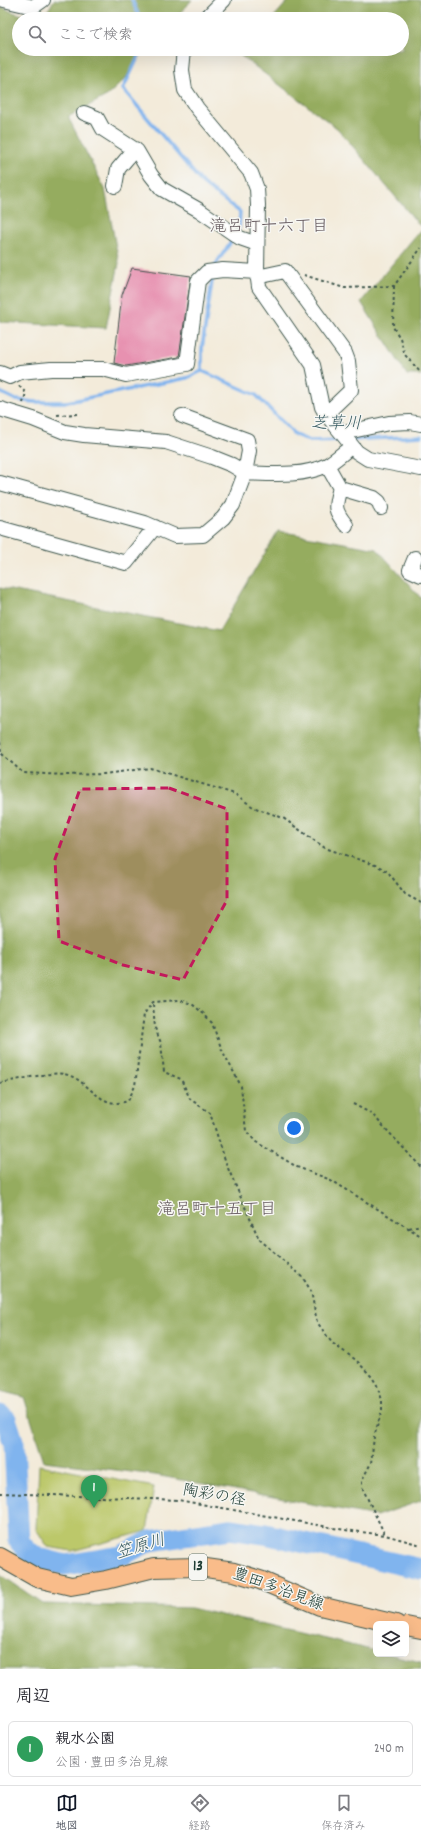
<!DOCTYPE html>
<html lang="ja">
<head>
<meta charset="utf-8">
<style>
  :root { --surface:#fff; --page:#f7f7f7; --text:#2b2b33; --muted:#7c7c81; --line:#e1e1e2; --accent:#111827 }
  body { margin:0; font-family:Dekko,"Klee One",sans-serif; background:var(--page); color:var(--text) }
  .controls { position:absolute; right:12px; bottom:12px; display:grid; overflow:hidden; border-radius:6px; box-shadow:0 4px 16px #0002 }
  .controls button { width:36px; height:36px; display:grid; place-items:center; padding:0; border:0; border-bottom:1px solid var(--line); background:var(--surface); color:var(--text); font:20px sans-serif }
  .you { position:absolute; left:294px; top:1128px; width:14px; height:14px; margin:-10px; border:3px solid #fff; border-radius:50%; background:#1a73e8; box-shadow:0 0 0 6px #1a73e833 }
  .badge { display:grid; place-items:center; width:26px; height:26px; border-radius:50%; background:var(--accent); color:#fff; font-size:13px; font-weight:700 }
  .pin { position:absolute; translate:-50% -33px; filter:drop-shadow(0 1px 2px #0008) }
  .pin::after { content:''; position:absolute; top:21px; width:14px; height:12px; background:inherit; clip-path:polygon(0 0,100% 0,50% 100%) }
  .list { margin:0; padding:0; list-style:none }
  h2 { display:flex; justify-content:space-between; align-items:center; height:52px; margin:0; padding:0 16px; font-size:17px }
  h2 small { font-size:13px; font-weight:400; color:var(--muted) }
  .list li { display:grid; grid-template-columns:26px 1fr auto; gap:12px; align-items:center; box-sizing:border-box; height:56px; margin:0 8px 8px; padding:0 8px; border:1px solid var(--line); border-radius:6px }
  .list b { display:block; font-size:15px; white-space:nowrap }
  .list p { margin:0; font-size:13px; white-space:nowrap; color:var(--muted) }
  .list em { font-size:13px; font-style:normal; color:var(--muted) }
  .icon { flex:none; width:22px; height:22px; fill:none; stroke:currentColor; stroke-width:2; stroke-linecap:round; stroke-linejoin:round }
  .map { position:relative; flex:none; width:421px; height:1669px; overflow:hidden }
  .search { position:absolute; background:var(--surface); box-shadow:0 4px 16px #0002; left:12px; right:12px; top:12px; height:44px; display:flex; align-items:center; gap:10px; box-sizing:border-box; padding:0 14px; border-radius:22px; color:var(--muted); font-size:15px }
  .sheet { height:116px; background:var(--surface) }
  nav { display:flex; justify-content:space-around; align-items:center; box-sizing:border-box; height:56px; border-top:1px solid var(--line); background:var(--surface); font-size:11px; color:var(--muted) }
  nav a { display:grid; justify-items:center; gap:2px }
  nav .on { color:var(--accent) }
  .map>svg:first-child { display:block }
</style>
</head>
<body>
<div class="map">
<svg width="421" height="1669" viewBox="0 0 421 1669">
  <rect width="100%" height="100%" fill="#f6f6f2"/>
  <filter id="ink" filterUnits="userSpaceOnUse"><feTurbulence type="fractalNoise" baseFrequency=".025" numOctaves="2"/><feDisplacementMap in="SourceGraphic" scale="8" xChannelSelector="R" yChannelSelector="G"/><feConvolveMatrix kernelMatrix="1 2 1 2 8 2 1 2 1" color-interpolation-filters="sRGB"/></filter>
  <filter id="wash" filterUnits="userSpaceOnUse"><feTurbulence type="fractalNoise" baseFrequency=".012" numOctaves="4" result="noise"/><feDisplacementMap in="SourceGraphic" scale="16" xChannelSelector="R" yChannelSelector="G"/><feGaussianBlur stdDeviation="0.9" result="paint"/><feColorMatrix in="noise" values="0 0 0 0 0 0 0 0 0 0 0 0 0 0 0 0 0 1.4 0 .05"/><feComposite in="paint" operator="in"/></filter>
  <g filter="url(#wash)">
    <rect width="100%" height="100%" fill="#f3ebda"/>
    <path fill="#bcc86a" stroke="#6e824f" d="M39 1465 154 1487 147 1531 72 1551 48 1547 36 1529Z"/>
    <path fill="#95ac5e" stroke="#5a7449" d="M54 0H192L174 19H19V49H145L126 78 108 95 68 117 105 189 119 263 106 328 0 322V6C12 13 35 22 47 11 50 8 52 3 54 0Z
      M289 0H421V227L338 129 240 55 246 49H402V19H272Z
      M421 229V375H407L361 302Z
      M278 531 377 549 421 598V1501L376 1516 155 1475 44 1461 24 1397 0 1391V588L219 631Z
      M0 1574 43 1604 191 1608 376 1651V1654H388L421 1662V1669H0Z"/>
    <g fill="none" stroke-linecap="round" stroke-linejoin="round">
      <path stroke="#80b4ee" stroke-width="3.5" d="M132 0 140 19
        M142 49 123 89 203 184 240 212 239 227 237 232
        M215 267 218 261 234 237
        M202 371V348L213 275
        M202 371 256 395 295 435 310 441 342 440
        M0 392 16 400 34 402H67L187 378 202 371
        M352 440 421 436"/>
      <path stroke="#80b4ee" stroke-width="21" d="M0 1415 6 1419 14 1444 19 1541 27 1551 42 1559 65 1565 121 1556 150 1541 230 1529 265 1534 421 1569"/>
    </g>
    <g id="blocks">
      <path fill="#e791b0" d="M132 268 191 276 179 357 126 366 114 363 122 295Z"/>
    </g>
  </g>
  <g filter="url(#ink)">
    <use href="#blocks" fill-opacity="0" stroke="#3f574d" stroke-width="1"/>
    <g fill="none" stroke-linecap="round" stroke-linejoin="round">
      <defs>
        <path id="minor" d="M4 0 33 7 43 0
          M205 19 224 0
          M184 49 182 70 185 90 197 108 251 173 257 189 258 205 257 272 259 287 313 365 322 407 326 414 357 452 368 459 421 469
          M84 113 97 118 103 129 137 151 151 175 162 189 199 210 240 238 257 244
          M115 186 118 169 135 149
          M257 277 285 271 345 353 348 361 351 390 326 414
          M0 373 10 377 20 372 51 369H103L126 375 187 364 198 281 207 272 223 270 257 272
          M0 409 33 419 65 432 84 435 166 442 212 457 232 465 245 473 249 451 247 440 182 416
          M343 433 389 423 410 422 421 424
          M327 465 340 488 374 498 379 502 381 508
          M0 483 145 523 175 536 203 535 223 518 233 505 245 473C273 474 302 477 327 465 336 460 344 452 352 446
          M340 488C335 506 333 509 346 525
          M0 528 126 563 155 527
          M415 558 410 570 421 575"/>
        <path id="major" d="M0 1557 37 1578 71 1586 106 1580 154 1568 199 1567 234 1572 260 1580 320 1606 396 1624
          M406 1626 421 1629"/>
      </defs>
      <use href="#minor" stroke="#3f574d" stroke-width="16"/>
      <use href="#major" stroke="#3f574d" stroke-width="20"/>
      <path stroke="#3f574d" stroke-width="2" stroke-dasharray="3 3" stroke-linecap="butt" d="M304 275 344 288 394 286 421 248
        M394 286 393 327 400 338 405 355 421 373
        M19 386 26 393 23 403
        M57 415 80 414
        M0 742 1 753 23 773 67 775 104 774 150 768 235 794 253 807 283 818 325 848 378 866 388 872 405 894 421 903
        M153 1004 155 1028 161 1043 164 1072 181 1079 190 1099 210 1113 227 1166 259 1239 303 1278 311 1291 317 1322 332 1343 356 1360 372 1377 377 1385 382 1400V1410L374 1437 371 1463 362 1480V1487L385 1535
        M0 1083C13 1081 54 1071 64 1074 90 1079 98 1111 128 1101L135 1086 144 1014 153 1002 179 1000 192 1004 204 1014 212 1023 222 1050 241 1086 246 1131 256 1142 297 1167 331 1180 421 1236
        M353 1104 372 1114 421 1167
        M409 1228 421 1225
        M0 1493 178 1500 345 1530 385 1535 421 1545"/>
      <use href="#minor" stroke="#fff" stroke-width="14"/>
      <use href="#major" stroke="#f9bc8a" stroke-width="18"/>
    </g>
  </g>
  <path fill="#c2185b" fill-opacity="0.2" stroke="#c2185b" stroke-width="3" stroke-dasharray="8 5" stroke-linejoin="round" d="M169 788 227 809V900L183 980 123 965 59 941 55 859 80 789Z"/>
  <g text-anchor="middle" dominant-baseline="central" stroke-width="3" stroke-linejoin="round" paint-order="stroke">
    <rect fill="#f6f6f2" stroke="#60746d" stroke-width="1" x="189" y="1554" width="18" height="26" rx="3"/>
    <g font-size="15" font-weight="bold" fill="#1f3d34">
      <text x="198" y="1567">13</text>
    </g>
    <g font-size="16" fill="#1f3d34" stroke="#f6f6f2">
      <text transform="translate(214 1496) rotate(10)">陶彩の径</text>
      <text transform="translate(278 1590) rotate(20)">豊田多治見線</text>
    </g>
    <g font-size="17" fill="#655a5f" stroke="#f6f6f2">
      <text x="269" y="228">滝呂町十六丁目</text>
      <text x="217" y="1211">滝呂町十五丁目</text>
    </g>
    <g font-size="17" font-style="italic" fill="#375b62" stroke="#f6f6f2">
      <text x="336" y="425">芝草川</text>
      <text transform="translate(141 1548) rotate(-17)">笠原川</text>
    </g>
  </g>
</svg>
<div class="controls">
<button><svg class="icon" aria-label="layers" viewBox="0 0 24 24"><path d="M12 4l9 5-9 5-9-5zM3 14l9 5 9-5"/></svg></button>
</div>
<div class="you"></div>
<div class="pin badge" style="left:94px;top:1508px;background:#2e9e5b">1</div>
<div class="search"><svg class="icon" aria-label="search" viewBox="0 0 24 24"><circle cx="10" cy="10" r="6"/><path d="M15 15l6 6"/></svg>ここで検索</div>
</div>
<section class="sheet">
<h2>周辺<small></small></h2>
<ul class="list">
<li><span class="badge" style="background:#2e9e5b">1</span><div><b>親水公園</b><p>公園 · 豊田多治見線</p></div><em>240 m</em></li>
</ul>
</section>
<nav>
<a class="on"><svg class="icon" aria-label="map" viewBox="0 0 24 24"><path d="M3 6l6-2 6 2 6-2v14l-6 2-6-2-6 2zM9 4v14M15 6v14"/></svg>地図</a>
<a><svg class="icon" aria-label="directions" viewBox="0 0 24 24"><path d="M12 3l9 9-9 9-9-9zM9 14v-3h6M13 9l2 2-2 2"/></svg>経路</a>
<a><svg class="icon" aria-label="saved" viewBox="0 0 24 24"><path d="M7 4h10v16l-5-4-5 4z"/></svg>保存済み</a>
</nav>
</body>
</html>
